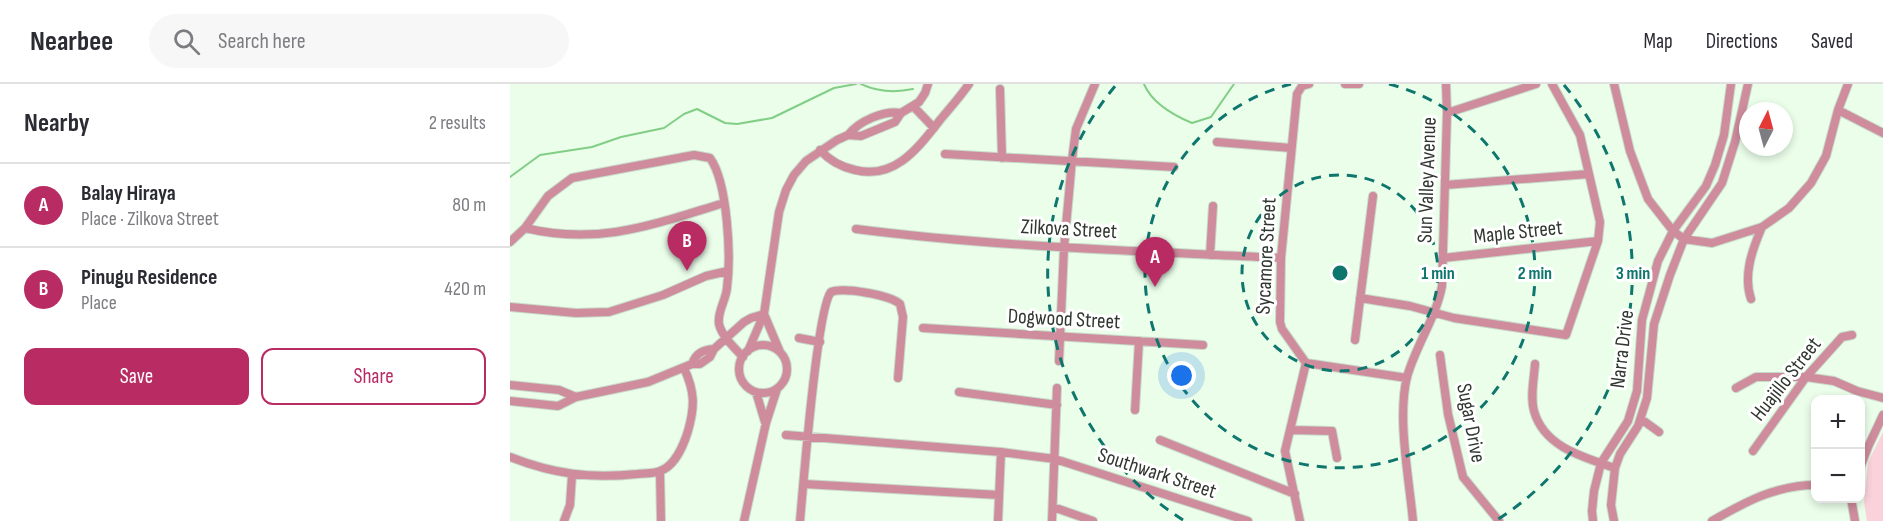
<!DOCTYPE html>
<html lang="en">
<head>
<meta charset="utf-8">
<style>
  :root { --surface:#fff; --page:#f7f7f7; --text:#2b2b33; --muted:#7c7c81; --line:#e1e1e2; --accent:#b82c63 }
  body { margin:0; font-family:"Sofia Sans Condensed",sans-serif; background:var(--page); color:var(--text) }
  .controls { position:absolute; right:18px; bottom:18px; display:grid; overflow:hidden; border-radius:12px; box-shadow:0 3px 9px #0003 }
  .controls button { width:54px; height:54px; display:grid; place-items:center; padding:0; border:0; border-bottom:2px solid var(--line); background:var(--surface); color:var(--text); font:30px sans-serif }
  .compass { position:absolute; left:1229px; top:18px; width:54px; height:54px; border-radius:50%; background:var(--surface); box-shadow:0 3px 9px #0003; rotate:6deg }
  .you { position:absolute; left:672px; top:292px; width:21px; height:21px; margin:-15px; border:4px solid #fff; border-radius:50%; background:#1a73e8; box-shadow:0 0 0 9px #1a73e833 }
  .badge { display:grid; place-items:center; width:39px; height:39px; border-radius:50%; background:var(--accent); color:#fff; font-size:20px; font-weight:700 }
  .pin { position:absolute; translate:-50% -50px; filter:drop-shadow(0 2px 3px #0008) }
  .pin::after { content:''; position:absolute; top:32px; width:21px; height:18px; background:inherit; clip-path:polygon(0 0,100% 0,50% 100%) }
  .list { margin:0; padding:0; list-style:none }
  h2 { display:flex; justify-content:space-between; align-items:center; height:78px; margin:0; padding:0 24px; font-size:26px }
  h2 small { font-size:20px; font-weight:400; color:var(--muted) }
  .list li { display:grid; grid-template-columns:39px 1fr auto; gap:18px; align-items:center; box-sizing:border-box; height:84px; padding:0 24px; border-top:2px solid var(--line) }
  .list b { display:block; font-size:22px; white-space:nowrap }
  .list p { margin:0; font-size:20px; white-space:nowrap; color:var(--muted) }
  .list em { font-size:20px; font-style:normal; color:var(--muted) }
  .actions { display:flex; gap:12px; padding:18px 24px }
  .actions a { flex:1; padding:14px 0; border:2px solid var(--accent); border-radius:12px; text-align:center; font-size:21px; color:var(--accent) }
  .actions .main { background:var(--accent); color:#fff }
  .icon { flex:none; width:33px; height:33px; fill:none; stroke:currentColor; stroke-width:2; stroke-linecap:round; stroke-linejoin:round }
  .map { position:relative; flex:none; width:1373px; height:437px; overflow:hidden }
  header { display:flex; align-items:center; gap:36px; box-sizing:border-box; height:84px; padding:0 30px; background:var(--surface); border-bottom:2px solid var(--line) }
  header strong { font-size:28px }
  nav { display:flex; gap:33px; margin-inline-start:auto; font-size:21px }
  .search { width:420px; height:54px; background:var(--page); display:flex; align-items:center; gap:15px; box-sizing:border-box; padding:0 21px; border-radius:33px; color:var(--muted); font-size:22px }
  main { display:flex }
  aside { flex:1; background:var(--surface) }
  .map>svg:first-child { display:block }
</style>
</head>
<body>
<header>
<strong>Nearbee</strong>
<div class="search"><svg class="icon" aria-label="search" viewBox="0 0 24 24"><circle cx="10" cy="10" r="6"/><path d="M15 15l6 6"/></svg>Search here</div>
<nav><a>Map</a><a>Directions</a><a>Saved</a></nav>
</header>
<main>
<aside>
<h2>Nearby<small>2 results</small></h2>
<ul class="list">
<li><span class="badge">A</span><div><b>Balay Hiraya</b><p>Place · Zilkova Street</p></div><em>80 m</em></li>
<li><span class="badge">B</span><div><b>Pinugu Residence</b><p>Place</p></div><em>420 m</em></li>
</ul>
<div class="actions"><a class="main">Save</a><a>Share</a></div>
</aside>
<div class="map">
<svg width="1373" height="437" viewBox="0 0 1373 437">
  <rect width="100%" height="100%" fill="#eafeea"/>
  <path fill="#fad2db" d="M1373 348V437H1357L1354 418 1358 378Z"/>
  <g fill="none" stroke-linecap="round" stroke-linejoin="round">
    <path stroke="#82ce86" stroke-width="2" d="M351 0C368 8 384 9 403 5
      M634 0C642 19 663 31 682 39L701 33 724 0
      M0 93 30 71 82 63 111 53 154 44 174 30 187 25 215 39 227 40 262 34 324 4 346 0"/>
    <defs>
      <path id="street" d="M799 0 792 2 787 10 771 174 770 238 772 245 796 279 897 294
        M835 0H849
        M1104 0 1120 67 1138 115 1163 147 1174 155 1202 159 1252 143 1279 124 1301 99 1316 72 1328 26 1338 0
        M490 5 492 74
        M403 22 424 44
        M1328 26 1373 49
        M937 29 1026 0
        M338 51C349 37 374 26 391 29
        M707 58 781 64
        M310 66C319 76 331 83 345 86 385 96 408 64 430 36 440 24 450 13 459 0
        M435 70 664 83
        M935 101 1079 90
        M15 144C90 162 144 140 214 119
        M346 145C487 163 629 167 771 174
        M0 158 15 144 38 112 62 94 184 71 200 74C218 99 221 173 217 204 216 216 207 228 209 240 212 253 225 264 233 273
        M700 171 703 122
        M933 174 1088 157
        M850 214 900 222 944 234 1056 251 1088 157 1090 138 1070 51 1042 0
        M1241 215C1233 191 1242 166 1252 143
        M0 223 66 229 99 228 153 211 196 192 218 187
        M254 230 270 268
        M413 244 693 261
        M289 254 310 258
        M845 256 863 112
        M229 285a24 24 0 1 1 48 0a24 24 0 1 1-48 0Z
        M238 267 254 230 269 128 276 106 284 91 296 77 327 56 338 51 351 52 385 38 391 29 409 18 415 9 418 0
        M930 271 938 330 953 393 989 437
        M549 277 554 164 562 76 566 45 585 0
        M182 280C186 269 193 266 204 265
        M1025 280C1024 295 1020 313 1024 327 1034 363 1073 373 1105 384
        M0 301 49 306 66 313
        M1226 304 1246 293H1296L1324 297 1347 307 1373 314
        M246 308 255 338
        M449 308 547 321
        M0 317 48 322 66 313 138 298 182 280H190L200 273 204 265 234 238 241 234 254 230
        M625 326 629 257
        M1131 335 1149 348
        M780 346 822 347 827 374
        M276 351 491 368 545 375 738 437
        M650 356 785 410
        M1243 367 1296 293 1332 253 1342 251
        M0 373C43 390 81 395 127 390 134 389 143 390 150 387 165 382 174 360 178 347 185 322 185 308 174 284
        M1350 384 1358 363 1373 331
        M150 387 151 437
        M294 400 489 411
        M1341 414 1345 437
        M543 423 583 437
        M54 437 60 421 62 391
        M234 437 256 339 267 305
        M290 437C293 404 307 224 321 208 334 203 380 211 390 220L393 233 388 294
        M488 437 491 368
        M542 437 547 304
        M790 437 775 367 796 279
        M903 437C899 394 887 334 897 293 906 261 926 234 932 202L937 29 936 0
        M1083 437 1082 427 1084 407 1091 379 1118 337 1127 307 1132 236 1148 177 1163 147 1196 102 1205 81 1214 51 1221 0
        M1104 437 1101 421 1105 384 1110 370 1128 342 1137 314 1144 240 1160 191 1174 155 1212 99 1225 58 1238 0
        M1202 437C1235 418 1266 401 1306 401"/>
    </defs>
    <use href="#street" stroke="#c8dac9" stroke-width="10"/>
    <use href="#street" stroke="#ce8c9d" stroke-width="8"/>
  </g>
  <g fill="none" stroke="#0f766e" stroke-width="3" stroke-dasharray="10 8">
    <circle cx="830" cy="189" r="98"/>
    <path d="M879 0A195 195 0 1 1 781 0"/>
    <path d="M673 436A293 293 0 0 1 606 1M1054 1A293 293 0 0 1 987 436"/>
  </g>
  <g text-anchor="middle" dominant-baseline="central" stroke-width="6" stroke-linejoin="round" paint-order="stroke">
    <g font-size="21" fill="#2f3730" stroke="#fff">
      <text transform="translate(917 96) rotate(-88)">Sun Valley Avenue</text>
      <text transform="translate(559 145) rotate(3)">Zilkova Street</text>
      <text transform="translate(1008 148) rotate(-6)">Maple Street</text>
      <text transform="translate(756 172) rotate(-87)">Sycamore Street</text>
      <text transform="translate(554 235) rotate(3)">Dogwood Street</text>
      <text transform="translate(1112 265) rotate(-83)">Narra Drive</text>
      <text transform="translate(1276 295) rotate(-52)">Huajillo Street</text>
      <text transform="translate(961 339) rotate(79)">Sugar Drive</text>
      <text transform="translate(647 389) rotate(18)">Southwark Street</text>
    </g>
  </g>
  <circle cx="830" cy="189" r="9" fill="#0f766e" stroke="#fff" stroke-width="3"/>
  <g font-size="18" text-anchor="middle" font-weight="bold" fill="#0f766e" stroke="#fff" stroke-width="6" stroke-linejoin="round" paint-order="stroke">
    <text x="928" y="195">1 min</text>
    <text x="1025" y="195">2 min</text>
    <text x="1123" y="195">3 min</text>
  </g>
</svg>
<div class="controls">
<button>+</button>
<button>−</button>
</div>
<svg class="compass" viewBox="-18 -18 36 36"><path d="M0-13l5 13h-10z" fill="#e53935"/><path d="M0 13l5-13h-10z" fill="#7c7c81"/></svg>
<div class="you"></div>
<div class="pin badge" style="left:645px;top:203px">A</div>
<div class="pin badge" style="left:177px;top:187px">B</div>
</div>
</main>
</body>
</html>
